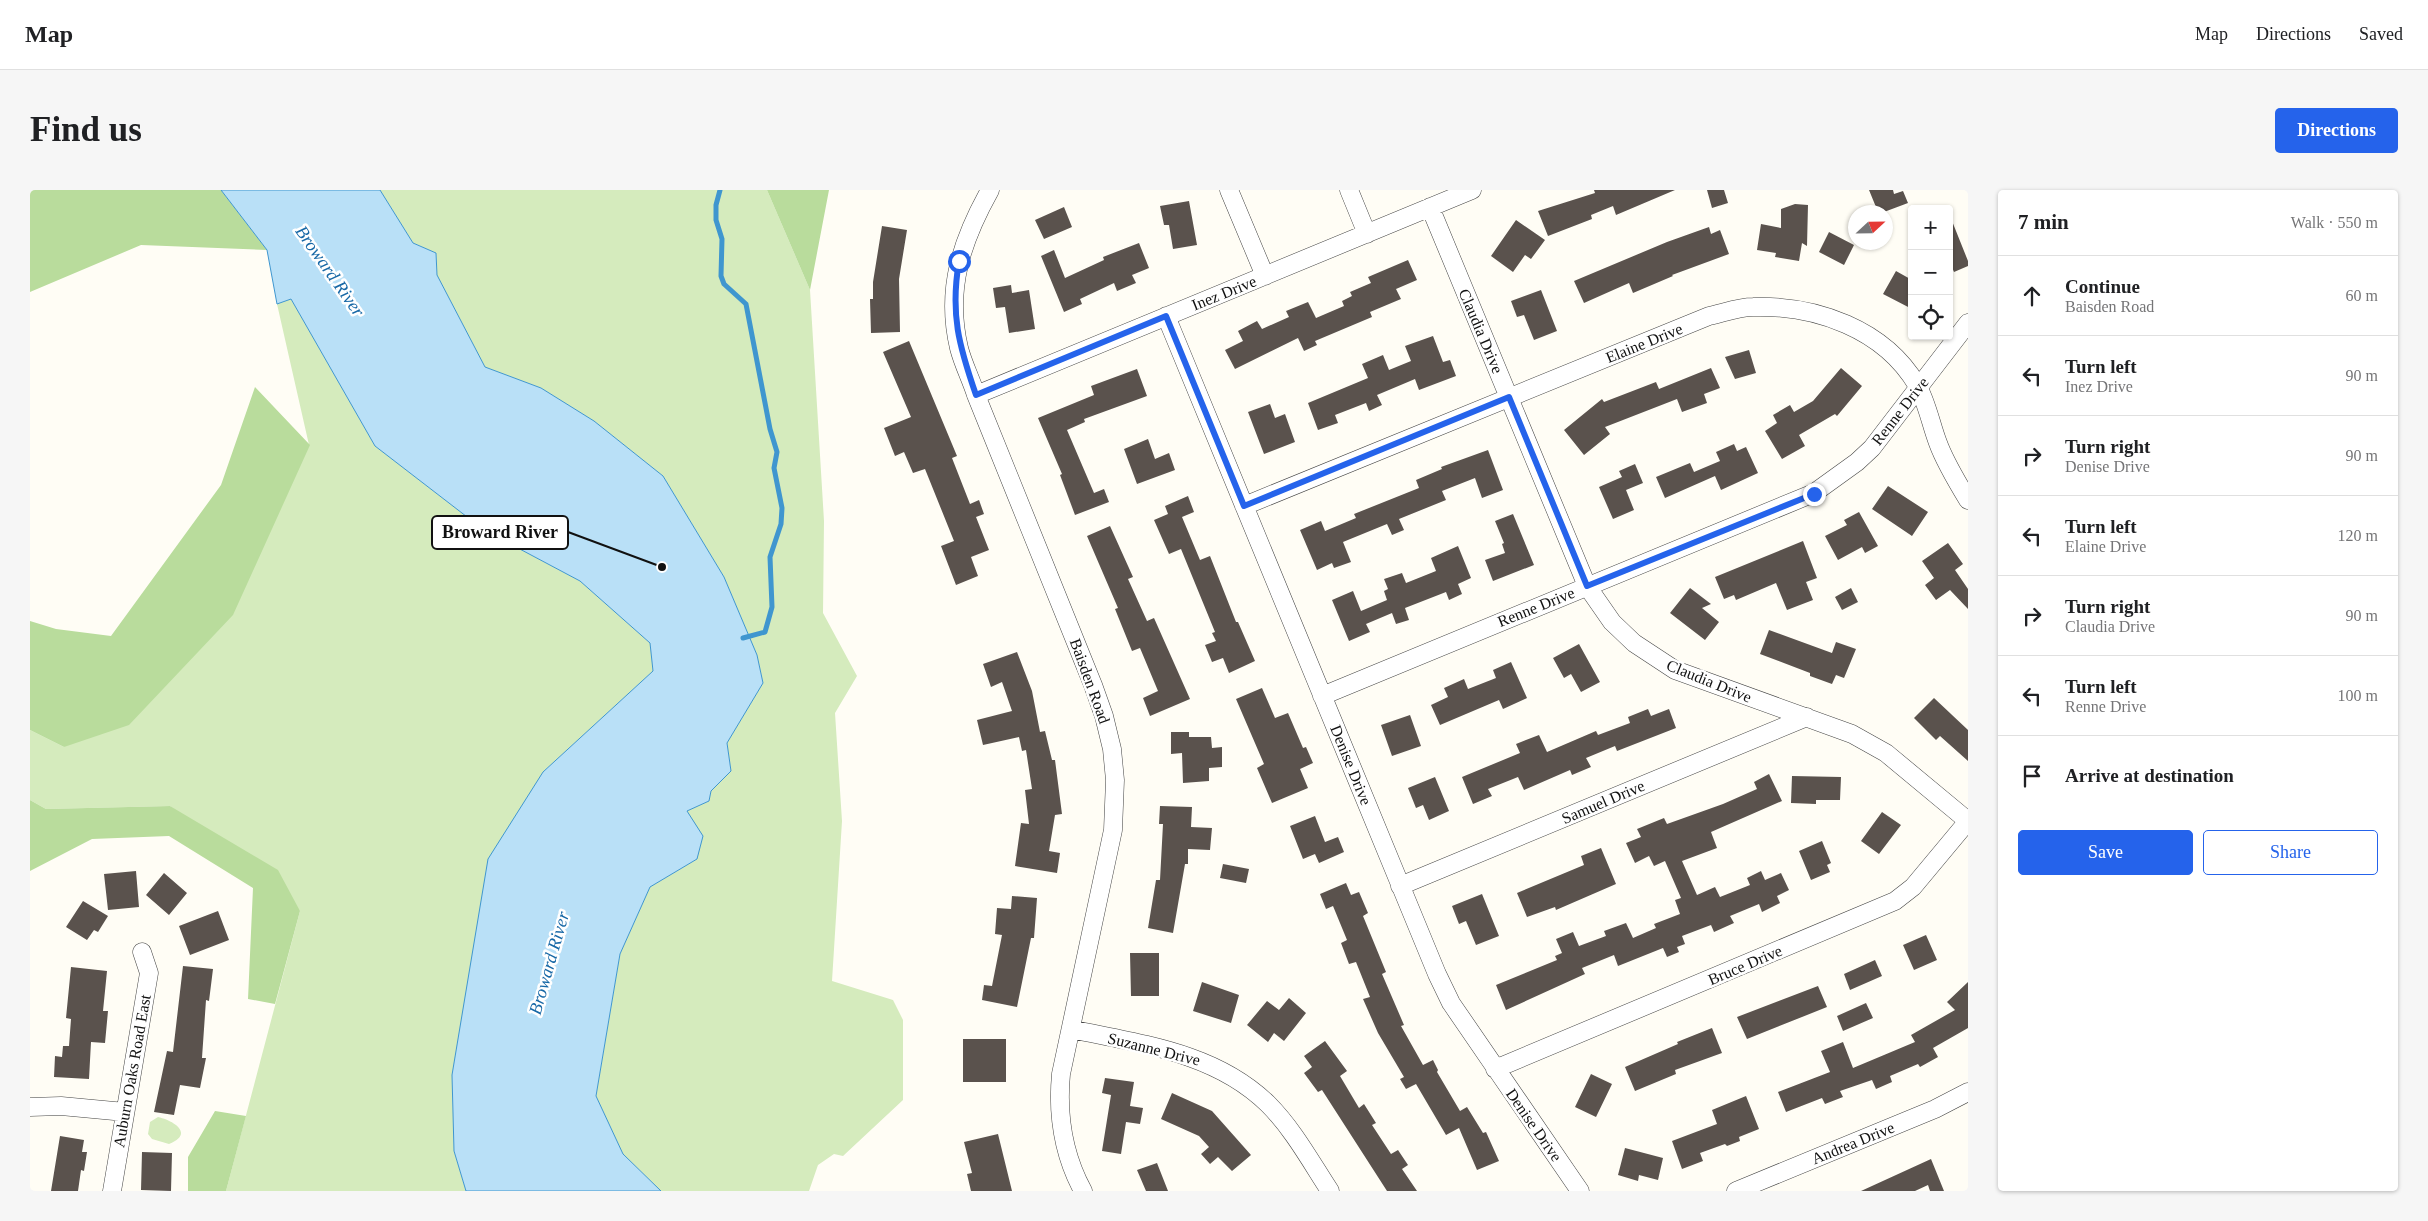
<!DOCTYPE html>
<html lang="en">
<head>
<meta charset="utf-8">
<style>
  :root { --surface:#fff; --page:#f6f6f6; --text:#202124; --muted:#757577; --line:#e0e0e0; --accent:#2563eb }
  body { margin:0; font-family:"Times New Roman",serif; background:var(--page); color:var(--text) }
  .controls { position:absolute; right:15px; top:15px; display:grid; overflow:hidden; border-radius:5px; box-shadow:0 1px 4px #0004 }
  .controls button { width:45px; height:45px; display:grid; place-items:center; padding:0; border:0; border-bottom:1px solid var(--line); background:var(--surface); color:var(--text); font:25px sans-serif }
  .compass { position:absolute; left:1818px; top:15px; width:45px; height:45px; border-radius:50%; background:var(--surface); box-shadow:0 1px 4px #0004; rotate:68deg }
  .stop { position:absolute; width:15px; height:15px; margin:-11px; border:4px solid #2563eb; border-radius:50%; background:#fff }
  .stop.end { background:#2563eb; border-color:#fff; box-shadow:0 1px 5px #0008 }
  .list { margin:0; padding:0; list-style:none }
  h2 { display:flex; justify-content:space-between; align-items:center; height:65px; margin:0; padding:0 20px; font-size:21px }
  h2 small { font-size:16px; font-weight:400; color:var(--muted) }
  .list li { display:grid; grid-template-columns:32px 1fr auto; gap:15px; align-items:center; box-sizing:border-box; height:80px; padding:0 20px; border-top:1px solid var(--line) }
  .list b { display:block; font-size:19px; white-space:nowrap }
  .list p { margin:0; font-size:16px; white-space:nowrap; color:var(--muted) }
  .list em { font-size:16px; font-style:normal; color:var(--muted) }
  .actions { display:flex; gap:10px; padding:15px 20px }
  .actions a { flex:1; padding:11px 0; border:1px solid var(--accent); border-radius:5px; text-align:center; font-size:18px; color:var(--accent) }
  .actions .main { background:var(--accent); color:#fff }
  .icon { flex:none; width:28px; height:28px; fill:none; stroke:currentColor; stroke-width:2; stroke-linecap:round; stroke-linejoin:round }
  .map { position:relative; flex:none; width:1938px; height:1001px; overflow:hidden; border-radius:5px }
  header { display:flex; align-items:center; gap:30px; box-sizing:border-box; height:70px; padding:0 25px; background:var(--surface); border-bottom:1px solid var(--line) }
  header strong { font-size:24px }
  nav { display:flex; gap:28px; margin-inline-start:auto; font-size:18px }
  .intro { display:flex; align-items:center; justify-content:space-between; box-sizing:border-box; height:120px; padding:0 30px }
  h1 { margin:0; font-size:35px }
  .button { padding:12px 22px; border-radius:5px; background:var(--accent); color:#fff; font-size:18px; font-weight:700 }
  main { display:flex; gap:30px; padding:0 30px }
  aside { flex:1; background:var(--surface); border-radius:5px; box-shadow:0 1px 4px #0004 }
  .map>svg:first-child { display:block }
</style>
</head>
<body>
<header>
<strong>Map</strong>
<nav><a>Map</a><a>Directions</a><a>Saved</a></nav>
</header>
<div class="intro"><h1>Find us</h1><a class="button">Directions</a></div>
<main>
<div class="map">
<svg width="1938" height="1001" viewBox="0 0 1938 1001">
  <rect width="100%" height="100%" fill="#fffdf5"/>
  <path fill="#d5ebbd" d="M350 0H737L780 100 794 331 793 423 827 486 805 523 812 631 802 791 863 810 873 830V910L813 966 804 964 788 975 779 1001H631L593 964 566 906 590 764 620 697 667 669 657 621 679 611 681 601 701 581 697 553 733 493 727 465 694 387 633 286 564 231 511 198 455 177 407 85 406 63 383 53Z
    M261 109 345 256 454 340 550 391 620 453 623 481 513 582 441 779 422 885 424 961 436 1001H196L270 721 140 616 16 619 0 610V540L34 557 279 255 247 114Z
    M128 927C145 931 164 944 139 954L122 949 118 944 120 932Z"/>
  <path fill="#b9dc9c" d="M0 0H191L237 60 111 55 0 102Z
    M737 0H799L780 100Z
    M225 197 280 255 203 425 99 535 34 557 0 540V431L26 439 81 446 191 295Z
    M0 610 16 619 140 616 248 680 270 721 245 814 218 809 223 698 139 646 62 649 0 681Z
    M185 921 216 926 196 1001H158V967Z"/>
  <path fill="#b9e0f7" stroke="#3f96cf" d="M191 0H350L383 53 406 63 407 85 455 177 511 198 564 231 633 286 694 387 727 465 733 493 697 553 701 581 681 601 679 611 657 621 673 646 667 669 620 697 590 764 566 906 593 964 631 1001H436L424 961 422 885 458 669 513 582 623 481 620 453 550 391 454 340 345 256 261 109 247 114 237 60Z"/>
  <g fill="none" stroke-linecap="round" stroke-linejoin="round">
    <path stroke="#3f96cf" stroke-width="5" d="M690 0 686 15V30L692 49 691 86 694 94 716 114 740 239 747 262 744 278 752 318 751 334 740 367 742 417 735 442 713 448"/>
  </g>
  <path fill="#5a524d" d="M1564 0H1645L1586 25 1583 16 1561 25 1562 29 1518 46 1508 21 1565 3Z
    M1677 0H1694L1698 13 1682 18Z
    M1839 0H1863L1864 4 1873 1 1878 13 1854 22H1848Z
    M1159 11 1167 55 1143 59 1139 35H1134L1130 16Z
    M1765 14 1778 15 1777 56 1772 53 1769 71 1745 67 1746 63 1727 60 1731 34 1751 38V19Z
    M1034 17 1042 37 1014 49 1005 30Z
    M1920 26 1938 71V76L1924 82 1919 70Z
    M1486 30 1515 50 1501 69 1495 65 1483 82 1461 66Z
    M852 36 877 40 869 89 870 142 841 143 840 109H843V92Z
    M1679 37 1681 44 1690 40 1699 64 1642 85 1643 86 1603 103 1599 93 1554 113 1544 91 1637 52Z
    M1799 42 1824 55 1814 75 1789 62Z
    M1109 53 1119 78 1102 85 1106 93 1087 101 1084 93 1050 109 1052 114 1034 122 1011 66 1024 60 1035 88 1074 70 1073 67Z
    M1378 70 1387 90 1366 99 1371 109 1340 122 1342 127 1285 151 1287 155 1274 161 1268 148 1205 179 1195 160 1213 151 1208 141 1227 131 1232 139 1259 127 1256 121 1278 112 1286 128 1314 116 1312 111 1322 106 1320 102 1341 93 1338 87Z
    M1866 81 1882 90V119L1853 104Z
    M981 95 982 103 999 100 1005 139 979 143 975 117 966 118 963 98Z
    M1511 100 1527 141 1504 150 1494 125 1487 127 1481 111Z
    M1403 146 1413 172 1420 170 1426 186 1389 200 1385 189 1347 205 1352 215 1339 221 1336 213 1305 225 1308 233 1288 240 1278 213 1338 188 1332 174 1353 165 1359 180 1381 171 1375 156Z
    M879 151 927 266 922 268 940 314 949 310 954 324 946 327 959 360 941 367 948 386 926 395 911 356 924 351 895 279 883 283 874 262 865 266 854 238 881 227 853 162Z
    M1719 160 1726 183 1705 189 1695 167Z
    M1681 178 1690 198 1674 204 1677 213 1652 222 1647 209 1575 237 1580 244 1554 265 1534 240 1572 209 1574 212 1626 192 1629 199Z
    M1811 178 1832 196 1807 226 1805 224 1769 245 1775 256 1752 269 1735 241 1747 233 1743 225 1760 215 1764 222 1783 211Z
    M1107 179 1117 206 1054 229 1055 232 1037 240 1064 303 1074 299 1079 312 1045 325 1030 285 1032 284 1008 228 1064 205 1061 196Z
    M1240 214 1245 228 1255 224 1265 252 1234 264 1218 222Z
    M1118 249 1125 269 1139 263 1145 280 1107 294 1094 259Z
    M1704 254 1707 261 1716 257 1728 283 1691 300 1685 286 1635 308 1626 287 1660 273 1664 282 1690 271 1686 262Z
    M1458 260 1473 300 1452 308 1445 288 1412 301 1416 310 1369 329 1374 340 1362 345 1357 334 1313 352 1321 372 1304 378 1302 373 1287 380 1270 340 1291 331 1295 341 1326 328 1324 324 1389 298 1386 290 1412 279 1411 277Z
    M1605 274 1613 293 1596 300 1604 320 1583 329 1569 297 1592 287 1589 281Z
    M1858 296 1898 322 1882 346 1842 319Z
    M1158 306 1164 322 1152 327 1170 370 1180 366 1206 432H1208L1225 471 1199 483 1193 468 1182 472 1175 455 1186 451 1182 443 1185 442 1151 359 1139 364 1124 330 1138 324 1135 316Z
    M1829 322 1848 356 1835 363 1832 357 1808 370 1795 346 1817 335 1814 330Z
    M1483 324 1504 375 1463 391 1455 370 1475 363 1472 354 1474 353 1465 331Z
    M1080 336 1103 387 1098 389 1117 431 1124 428 1160 509 1120 526 1113 508 1128 501 1110 458 1102 461 1085 419 1088 418 1057 346Z
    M1773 351 1787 388 1776 392 1783 410 1757 420 1746 393 1706 410 1704 405 1694 409 1685 387Z
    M1918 353 1933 374 1925 380 1938 399V419L1920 400 1906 410 1895 395 1904 388 1892 371Z
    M1428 356 1441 388 1428 394 1432 404 1419 410 1416 402 1375 418 1379 430 1366 434 1362 423 1336 434 1340 442 1319 451 1302 410 1323 401 1331 421 1357 410 1354 401 1358 399 1354 389 1372 383 1376 393 1406 381 1401 368Z
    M1660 398 1681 414 1672 418 1689 432 1675 450 1640 423Z
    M1821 398 1828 412 1812 420 1805 407Z
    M1739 440 1802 463 1806 452 1826 459 1814 488 1806 485 1802 494 1780 486V483L1730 464Z
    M1549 454 1570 492 1551 502 1541 484 1534 488 1523 468Z
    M987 462 1002 501 1010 542 1015 541 1022 570H1025L1032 624 1025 625 1019 661 1030 663 1027 683 985 676 991 633 999 634 995 600 1002 599 996 560 992 561 989 547 953 555 947 530 982 521 972 492 961 497 953 474Z
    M1481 472 1497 508 1473 519 1469 510 1410 535 1401 515 1418 507 1414 498 1434 489 1438 499 1466 488 1463 480Z
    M1232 498 1245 528 1258 523 1273 558 1276 557 1283 573 1270 579 1278 598 1242 613 1227 578 1234 574 1206 509Z
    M1904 508 1938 540V571L1910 546 1906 550 1884 528Z
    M1618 519 1621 526 1639 519 1646 538 1587 561 1585 556 1556 568 1561 577 1542 585 1540 580 1494 600 1488 587 1458 599 1462 606 1443 614 1432 587 1490 563 1486 554 1509 545 1517 562 1566 541 1568 545 1600 533 1598 527Z
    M1380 525 1391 556 1362 566 1351 535Z
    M1141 542H1159V547H1181L1182 558 1192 557V577L1179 578V591L1153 593 1152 563 1141 564Z
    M1739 584 1752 611 1681 642 1687 658 1652 671 1667 705 1685 697 1690 707 1720 695 1717 688 1731 681 1735 690 1751 683 1759 700 1747 706 1750 713 1732 722 1729 714 1700 726 1704 733 1684 742 1681 735 1652 746 1655 754 1647 757 1649 762 1637 767 1633 758 1588 776 1584 765 1552 778 1555 784 1476 820 1466 795 1527 770 1525 766 1532 763 1526 749 1543 742 1549 756 1576 746 1574 741 1596 733 1603 748 1626 738 1624 734 1650 724 1645 710 1651 708 1635 671 1624 676 1619 666 1605 673 1596 653 1611 647 1607 639 1634 628 1637 634 1693 614 1727 599 1724 592Z
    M1762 586 1811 587 1810 610H1786V614L1761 613Z
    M1405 587 1419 621 1399 630 1393 615 1386 618 1378 598Z
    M1130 616 1162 617 1161 637 1182 638 1180 660 1158 659V674H1155L1143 743 1118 738 1126 690H1130L1133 634H1129Z
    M1852 622 1871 635 1849 664 1831 651Z
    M1285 626 1295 652 1308 647 1314 662 1289 673 1285 664 1273 669 1260 636Z
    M1792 651 1801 673 1797 675 1800 682 1781 690 1769 661Z
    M1571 658 1586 694 1526 720 1525 717 1497 727 1487 703 1554 675 1551 666Z
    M1193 674 1219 679 1216 693 1190 688Z
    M106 681 109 717 78 720 74 684Z
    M134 683 157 703 139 725 116 705Z
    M1316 693 1321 705 1329 702 1338 723 1333 726 1356 782 1352 784 1374 835 1371 836 1393 875 1403 870 1408 880 1407 882 1430 921 1437 917 1453 943 1456 942 1469 971 1447 980 1429 938 1416 945 1386 894 1376 899 1370 889 1374 887 1348 843 1333 809 1340 807 1326 772 1319 774 1311 753 1317 750 1303 716 1296 719 1290 704Z
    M1452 704 1469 746 1446 755 1436 731 1429 734 1422 716Z
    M982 706 1007 708 1004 748H1001L987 817 952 810 954 795 962 796 972 745 965 744 967 718 981 719Z
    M53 711 78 726 68 742 64 740 57 750 36 737Z
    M188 721 199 750 160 765 149 736Z
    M1896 745 1907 770 1884 780 1873 755Z
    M1100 763H1129V806H1101Z
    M1845 770 1852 786 1820 800 1814 784Z
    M153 776 183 779 179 811 176 810 172 868H176L170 898 150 895 144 925 124 922 137 861 143 862Z
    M41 777 77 781 73 821H78L75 853 61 852 59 889 24 887 25 866 32 867 33 856H39L41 829 36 828Z
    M1172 792 1209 805 1201 833 1163 821Z
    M1938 792V838L1903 858 1908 867 1890 877 1888 874 1860 886 1862 892 1846 899 1842 890 1810 901 1813 907 1795 914 1792 908 1756 922 1748 902 1800 882 1791 861 1813 852 1823 878 1885 852 1881 845 1925 820 1917 812Z
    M1788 796 1797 817 1717 849 1707 827Z
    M1259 808 1276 823 1254 851 1244 843 1238 852 1217 835 1237 811 1249 820Z
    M1836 813 1843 828 1813 841 1807 826Z
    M1682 838 1692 863 1645 880 1646 884 1605 901 1595 877 1648 854 1647 852Z
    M933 849H976V892H933Z
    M1295 851 1317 881 1310 886 1329 918 1334 914 1346 933 1342 935 1361 964 1368 960 1378 975 1372 979 1387 1001H1357L1292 900 1288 902 1274 883 1282 877 1274 866Z
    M1561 884 1582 894 1566 927 1545 917Z
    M1075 888 1104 892 1100 916 1113 918 1110 934 1096 932 1091 964 1072 961 1081 905 1072 903Z
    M1142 903 1182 921 1221 965 1202 981 1188 967 1180 974 1171 964 1179 957 1169 946 1131 929Z
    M1716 906 1729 939 1709 947 1710 951 1697 956 1695 954 1670 963 1673 971 1652 979 1642 951 1687 934 1682 920Z
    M968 944 982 1001H941L937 984 942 983 934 952Z
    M30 946 54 950 52 962H57L54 981 51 980 48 1001H21Z
    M1595 958 1633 968 1628 990 1609 985 1608 991 1588 985Z
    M112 962 142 963 141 1001 111 1000Z
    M1901 969 1914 1001H1900L1898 995 1885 1001H1831Z
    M1127 973 1138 1001H1116L1107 980Z"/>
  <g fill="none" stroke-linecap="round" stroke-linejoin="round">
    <defs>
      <path id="street" d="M960 0C932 50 915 99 929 158 933 174 941 189 946 205L1063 495 1074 526 1082 559 1085 590 1083 640 1031 884C1027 926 1033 964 1053 1001
        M1199 0 1235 86
        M1319 0 1337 44
        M1400 17 1557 396 1582 432 1604 453 1645 480 1822 544 1856 563 1938 631
        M1136 126 1407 784 1421 813 1550 1001
        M946 205 1442 0
        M1214 316 1679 126C1693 123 1709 117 1723 117 1786 115 1854 139 1887 195 1897 212 1901 235 1908 253 1915 272 1927 292 1938 310
        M1292 506 1784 303 1827 272 1842 258 1938 133
        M1370 696 1777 527
        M1041 839C1110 854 1185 862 1238 914 1263 939 1281 972 1300 1001
        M1465 879 1865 711 1883 697 1938 631
        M0 917 31 916 95 922
        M82 1001 119 783 112 762
        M1706 1001 1905 919 1938 902"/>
    </defs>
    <use href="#street" stroke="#444" stroke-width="19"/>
    <use href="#street" stroke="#fff" stroke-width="18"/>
  </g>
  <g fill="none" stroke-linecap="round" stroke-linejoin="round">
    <path stroke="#2563eb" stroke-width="6" d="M929 71C920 124 929 156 946 205L1136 126 1214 316 1479 207 1557 396 1784 304"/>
  </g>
  <g text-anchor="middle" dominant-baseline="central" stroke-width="5" stroke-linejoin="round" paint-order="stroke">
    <g font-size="16" fill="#111" stroke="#fff">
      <text transform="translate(1194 103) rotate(-22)">Inez Drive</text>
      <text transform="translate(1451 141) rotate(67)">Claudia Drive</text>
      <text transform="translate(1614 153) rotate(-22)">Elaine Drive</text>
      <text transform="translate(1870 221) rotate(-52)">Renne Drive</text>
      <text transform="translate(1506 417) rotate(-22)">Renne Drive</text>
      <text transform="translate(1060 491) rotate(70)">Baisden Road</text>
      <text transform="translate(1679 491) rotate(22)">Claudia Drive</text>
      <text transform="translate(1321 575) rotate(68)">Denise Drive</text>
      <text transform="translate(1573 612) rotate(-23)">Samuel Drive</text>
      <text transform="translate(1715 775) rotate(-23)">Bruce Drive</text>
      <text transform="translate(1124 859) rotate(14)">Suzanne Drive</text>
      <text transform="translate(102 881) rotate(-80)">Auburn Oaks Road East</text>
      <text transform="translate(1504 935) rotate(55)">Denise Drive</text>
      <text transform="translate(1823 953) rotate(-22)">Andrea Drive</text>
    </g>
    <g font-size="18" font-style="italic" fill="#1768a6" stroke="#fff">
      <text transform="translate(300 81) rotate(55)">Broward River</text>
      <text transform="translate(519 773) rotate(-74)">Broward River</text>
    </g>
  </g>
  <path fill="none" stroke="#111" stroke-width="2" d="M632 377L538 342"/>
  <circle fill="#111" stroke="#fff" stroke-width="2" cx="632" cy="377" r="5"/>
  <rect fill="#fff" stroke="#111" stroke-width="2" x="402" y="326" width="136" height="33" rx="5"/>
  <g font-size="18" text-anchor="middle" font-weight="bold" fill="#111">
    <text x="470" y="348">Broward River</text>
  </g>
</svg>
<div class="controls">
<button>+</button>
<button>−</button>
<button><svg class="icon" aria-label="locate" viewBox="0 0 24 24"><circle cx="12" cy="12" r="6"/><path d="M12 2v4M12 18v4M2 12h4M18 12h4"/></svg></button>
</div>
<svg class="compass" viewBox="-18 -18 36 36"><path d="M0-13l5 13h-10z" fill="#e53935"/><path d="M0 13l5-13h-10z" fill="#757577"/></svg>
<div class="stop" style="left:929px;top:71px"></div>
<div class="stop end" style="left:1784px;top:304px"></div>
</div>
<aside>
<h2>7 min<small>Walk · 550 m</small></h2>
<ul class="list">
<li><svg class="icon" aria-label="ahead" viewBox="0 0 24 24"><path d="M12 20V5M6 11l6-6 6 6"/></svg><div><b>Continue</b><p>Baisden Road</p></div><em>60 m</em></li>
<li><svg class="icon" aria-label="left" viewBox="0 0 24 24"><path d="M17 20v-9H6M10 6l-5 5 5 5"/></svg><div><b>Turn left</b><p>Inez Drive</p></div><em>90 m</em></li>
<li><svg class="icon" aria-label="right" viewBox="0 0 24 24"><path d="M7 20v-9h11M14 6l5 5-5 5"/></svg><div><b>Turn right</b><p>Denise Drive</p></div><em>90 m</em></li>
<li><svg class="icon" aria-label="left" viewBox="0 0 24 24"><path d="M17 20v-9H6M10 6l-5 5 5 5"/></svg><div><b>Turn left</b><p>Elaine Drive</p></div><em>120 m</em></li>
<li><svg class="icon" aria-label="right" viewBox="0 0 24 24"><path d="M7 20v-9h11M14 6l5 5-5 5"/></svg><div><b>Turn right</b><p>Claudia Drive</p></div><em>90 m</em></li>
<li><svg class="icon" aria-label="left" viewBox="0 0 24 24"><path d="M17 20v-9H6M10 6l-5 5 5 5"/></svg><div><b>Turn left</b><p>Renne Drive</p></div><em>100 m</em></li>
<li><svg class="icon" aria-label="arrive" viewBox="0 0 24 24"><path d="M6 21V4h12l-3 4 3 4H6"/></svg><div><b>Arrive at destination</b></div></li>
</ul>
<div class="actions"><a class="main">Save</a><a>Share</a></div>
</aside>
</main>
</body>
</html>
